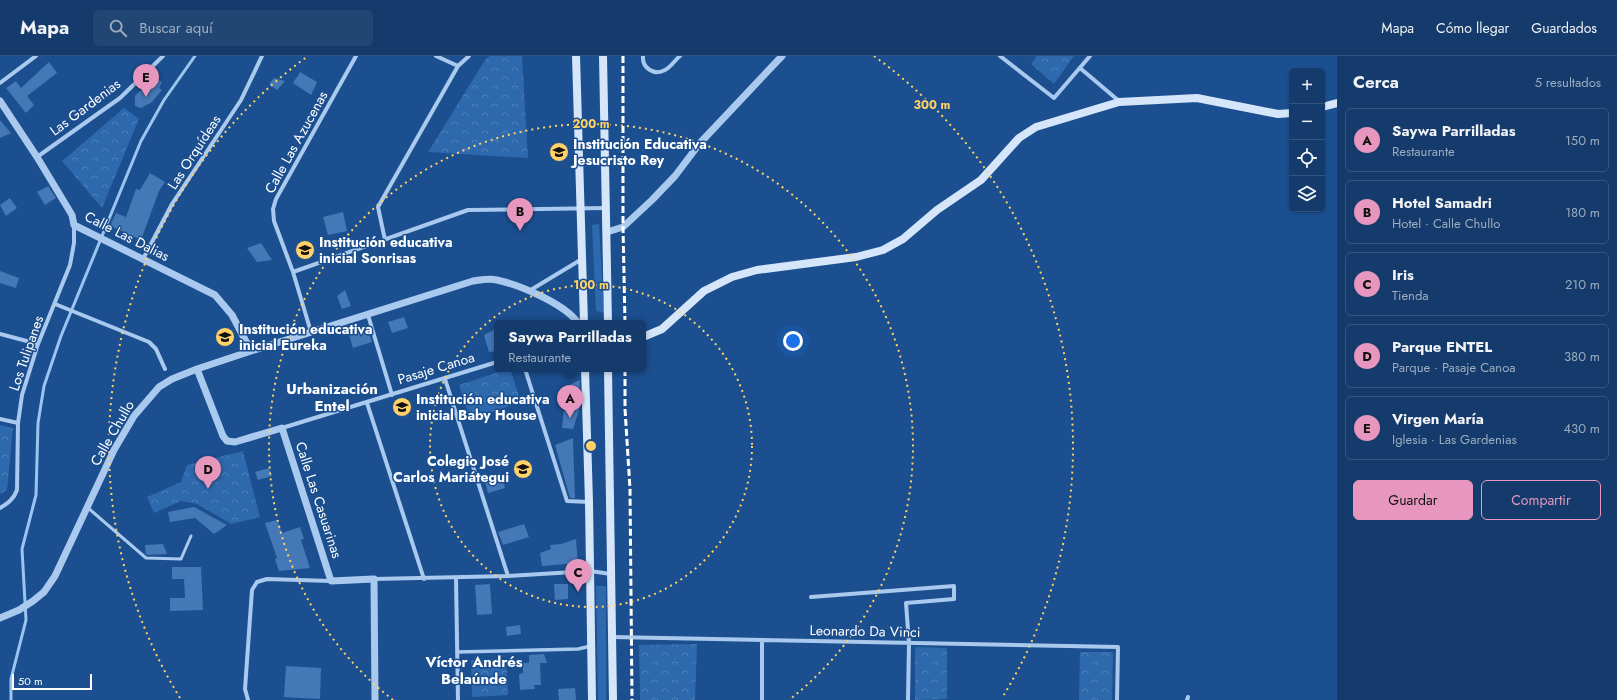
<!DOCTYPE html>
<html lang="es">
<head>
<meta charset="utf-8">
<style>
  :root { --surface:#143b6b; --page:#214673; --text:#f1f3f6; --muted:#9dadc1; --line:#33557e; --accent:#e797bd }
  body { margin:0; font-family:Jost,sans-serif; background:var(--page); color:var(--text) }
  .controls { position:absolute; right:12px; top:12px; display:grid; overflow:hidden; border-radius:6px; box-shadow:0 1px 3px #0004 }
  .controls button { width:36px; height:36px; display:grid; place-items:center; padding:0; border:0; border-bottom:1px solid var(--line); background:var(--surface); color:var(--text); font:20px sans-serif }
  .scale { position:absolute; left:12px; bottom:10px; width:80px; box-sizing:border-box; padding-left:4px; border:2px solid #fff; border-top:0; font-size:11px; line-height:14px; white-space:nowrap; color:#fff; -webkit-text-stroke:3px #1b4f8f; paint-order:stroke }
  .you { position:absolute; left:793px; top:285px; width:14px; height:14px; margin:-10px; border:3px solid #fff; border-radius:50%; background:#1a73e8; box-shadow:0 0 0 6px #1a73e833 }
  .badge { display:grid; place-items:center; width:26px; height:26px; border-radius:50%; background:var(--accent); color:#111; font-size:13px; font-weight:700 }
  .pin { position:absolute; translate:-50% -33px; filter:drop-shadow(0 1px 2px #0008) }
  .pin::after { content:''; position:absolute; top:21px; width:14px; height:12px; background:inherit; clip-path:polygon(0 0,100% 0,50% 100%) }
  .popup { position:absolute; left:494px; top:264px; width:152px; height:52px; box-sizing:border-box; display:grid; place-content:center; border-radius:6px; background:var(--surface); filter:drop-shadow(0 1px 3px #0005); font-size:13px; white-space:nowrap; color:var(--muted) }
  .popup b { font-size:15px; color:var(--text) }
  .popup::after { content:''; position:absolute; left:50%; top:100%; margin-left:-8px; border:8px solid transparent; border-top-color:var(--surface) }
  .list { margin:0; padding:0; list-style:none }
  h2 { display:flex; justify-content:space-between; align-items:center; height:52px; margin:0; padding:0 16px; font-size:17px }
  h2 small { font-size:13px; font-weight:400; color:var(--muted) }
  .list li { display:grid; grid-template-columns:26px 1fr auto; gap:12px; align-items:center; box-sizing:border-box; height:64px; margin:0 8px 8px; padding:0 8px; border:1px solid var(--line); border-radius:6px }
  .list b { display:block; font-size:15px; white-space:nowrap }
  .list p { margin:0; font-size:13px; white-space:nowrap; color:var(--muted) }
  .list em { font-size:13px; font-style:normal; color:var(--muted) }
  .actions { display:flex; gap:8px; padding:12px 16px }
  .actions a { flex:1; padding:9px 0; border:1px solid var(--accent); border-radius:6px; text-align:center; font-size:14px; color:var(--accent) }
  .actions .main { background:var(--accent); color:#111 }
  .icon { flex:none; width:22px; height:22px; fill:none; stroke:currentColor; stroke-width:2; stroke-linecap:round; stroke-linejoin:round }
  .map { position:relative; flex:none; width:1337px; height:644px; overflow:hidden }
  header { display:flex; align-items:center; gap:24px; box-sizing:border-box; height:56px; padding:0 20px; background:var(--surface); border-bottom:1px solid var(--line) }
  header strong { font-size:19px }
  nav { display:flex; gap:22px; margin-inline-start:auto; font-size:14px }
  .search { width:280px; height:36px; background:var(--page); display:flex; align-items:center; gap:10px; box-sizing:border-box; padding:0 14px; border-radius:6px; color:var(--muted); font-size:15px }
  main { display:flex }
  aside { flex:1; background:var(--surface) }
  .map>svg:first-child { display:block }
</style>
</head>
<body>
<header>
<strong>Mapa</strong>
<div class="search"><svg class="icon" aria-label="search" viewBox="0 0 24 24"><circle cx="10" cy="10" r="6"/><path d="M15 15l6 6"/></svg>Buscar aquí</div>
<nav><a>Mapa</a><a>Cómo llegar</a><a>Guardados</a></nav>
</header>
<main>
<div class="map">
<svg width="1337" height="644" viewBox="0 0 1337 644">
  <defs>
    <pattern id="forest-crowns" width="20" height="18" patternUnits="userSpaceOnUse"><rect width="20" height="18" fill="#2e69ad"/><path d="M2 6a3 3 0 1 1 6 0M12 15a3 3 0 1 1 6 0" fill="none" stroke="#4d80b9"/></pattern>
  </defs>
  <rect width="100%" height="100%" fill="#1b4f8f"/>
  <path fill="#2e69ad" d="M599 168 604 257 596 255 592 169Z
    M596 530H606V644H598Z"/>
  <path fill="url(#forest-crowns)" d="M490 0H522L528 102 428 96 485 4Z
    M1037 0H1074L1054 28 1031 8Z
    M124 52 139 63 102 152 62 105Z
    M508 313H510L521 346 470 363 459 329Z
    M0 369 13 372 7 434 0 438Z
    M243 395 260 461 231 468 197 448 181 445 154 457 147 441 181 426 187 409Z
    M697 588 695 644H640L639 589Z
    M915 591 947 592V643L915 644Z
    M1080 596H1113L1112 644H1079Z
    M506 603 508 639 472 641 471 604Z"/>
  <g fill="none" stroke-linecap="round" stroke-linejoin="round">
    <path stroke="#9cc4f0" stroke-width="3" d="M11 644V623L26 564 22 493 36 439 38 367 44 330 61 280 141 85 164 44 195 0"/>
  </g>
  <path fill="#4478b7" d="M49 6 57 17 27 40 34 49 26 57 6 32 16 25 21 32Z
    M300 16 317 26 311 39 293 27Z
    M154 20 162 26 159 32 162 34 152 46 141 52 135 50V40Z
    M274 22 285 25 277 34 269 28Z
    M0 64 11 77 0 82Z
    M150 117 165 126 159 135 141 184 110 170 116 157 126 161 136 133 140 134Z
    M48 130 56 142 45 149 37 136Z
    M10 142 17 152 6 160 0 149Z
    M343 156 347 175 328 179 323 161Z
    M261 187 272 204 257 206 247 192Z
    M0 215 19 222 16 232 0 227Z
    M345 234 351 250 342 253 337 240Z
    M404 261 408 272 392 277 388 266Z
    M366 269 372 286 353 292 348 275Z
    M497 272V295L489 296 484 279Z
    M580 324 578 351H580L573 373 562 372 564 353 571 352V328Z
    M573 382 575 442H570L555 389Z
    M269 412 272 420 258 424 255 416Z
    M501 417 505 432 488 437 484 422Z
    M194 451 227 469 214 478 195 462 170 466 168 456Z
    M277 464 282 477 300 471 304 483 301 484 310 512 279 515 275 503 277 502 265 467Z
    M524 468 529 481 503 489 498 476Z
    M576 483 578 509 567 510V508L542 510 540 497 551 493 550 489 561 488Z
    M163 488 167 498 147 499 146 498 145 489Z
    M172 511H201L203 554 170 555V542H185L184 523H172Z
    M490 528 492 558 477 559 475 529Z
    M554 528H568V543L555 544Z
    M520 569 521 578 507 580 506 571Z
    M544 598 547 607H540L541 629H534L535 633 520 634 519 618 523 617V607H529V599Z
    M286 610 321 612 320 643 284 641Z
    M575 632 576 644H559L558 633Z"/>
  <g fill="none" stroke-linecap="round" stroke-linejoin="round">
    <path stroke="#a9c9ee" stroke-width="3" d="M87 451 146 502 181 503 191 480"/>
    <path stroke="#a9c9ee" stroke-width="3.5" d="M457 596 578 593 591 590"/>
    <path stroke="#a9c9ee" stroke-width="4" d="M436 0 458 10
      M643 0C642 12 654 20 665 14 671 11 675 4 680 0
      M1000 0 1054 42 1090 0
      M1080 12 1119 45
      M0 27 36 0
      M37 101 120 42 163 0
      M385 184 378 151 458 10 469 0
      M143 203 172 148 241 44 262 0
      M293 216 468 154 606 152
      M529 235 582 203
      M55 248 149 286 156 293 165 313
      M368 259 392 339
      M311 276 293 216 274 165 273 153 276 143 356 0
      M0 278 38 288
      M525 313 567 445 589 446
      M445 323 508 520
      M367 347 424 523
      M0 363 18 367
      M282 372 497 306
      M0 452C8 447 14 443 17 434L18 367 22 339 38 288 70 209 74 187V169
      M456 522 458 644
      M374 523 508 520 590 515 611 518
      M811 541 954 530V543L906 547 909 587 908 644
      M612 581 1118 591 1117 644
      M248 644 245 633 252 534 257 526 267 523 331 525
      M762 644V584
      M1187 644 1188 641"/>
    <path stroke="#a9c9ee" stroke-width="7" d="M0 45 37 101 72 159 74 169 215 239 232 259 251 295
      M607 176 623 171 652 144 675 120 700 87 782 0
      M197 313 223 380 227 385 235 386 282 372 331 525 374 523 375 644
      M0 562 19 554 33 545 44 536 55 520 114 394 134 360 159 331 172 323 197 313 251 295 473 225C481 224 489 222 497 224 520 229 565 248 578 267"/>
    <path stroke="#d6e6fa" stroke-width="8" d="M576 0 584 267
      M603 0 608 267
      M1322 51 1337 47
      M643 281 662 273 704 235 732 221 757 214 856 201 883 194 903 183 937 154 981 124 1019 82 1036 71 1119 46 1197 42 1278 58 1292 57
      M585 313 589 446 592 644
      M608 313 613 644"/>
    <path stroke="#fff" stroke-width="3" stroke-dasharray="7 3" stroke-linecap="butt" d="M623 0V171L625 267
      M625 313V353L630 433 632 644"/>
  </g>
  <g fill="none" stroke="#ffd166" stroke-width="2" stroke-dasharray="2 4">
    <circle cx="591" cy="390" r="161"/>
    <path d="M393 644A322 322 0 1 1 789 644"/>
    <path d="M180 642A482 482 0 0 1 308 0M874 0A482 482 0 0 1 1002 642"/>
  </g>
  <defs>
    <symbol id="school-disc" viewBox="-11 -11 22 22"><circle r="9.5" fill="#ffd166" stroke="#1b4f8f"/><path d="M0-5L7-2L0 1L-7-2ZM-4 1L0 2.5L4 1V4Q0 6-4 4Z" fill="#111"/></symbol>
  </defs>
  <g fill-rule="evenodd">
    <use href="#school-disc" x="548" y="85" width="22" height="22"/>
    <use href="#school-disc" x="294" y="183" width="22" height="22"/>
    <use href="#school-disc" x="214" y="270" width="22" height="22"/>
    <use href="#school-disc" x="391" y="340" width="22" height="22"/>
    <use href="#school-disc" x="512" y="402" width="22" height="22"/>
  </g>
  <g text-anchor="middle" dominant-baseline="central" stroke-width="3" stroke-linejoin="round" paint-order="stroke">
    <g font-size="14" fill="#fff" stroke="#1b4f8f">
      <text transform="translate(85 51) rotate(-37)">Las Gardenias</text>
      <text transform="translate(296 86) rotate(-61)">Calle Las Azucenas</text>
      <text transform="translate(194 96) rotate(-57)">Las Orquídeas</text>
      <text transform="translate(127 180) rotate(27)">Calle Las Dalias</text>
      <text transform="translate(26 297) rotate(-71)">Los Tulipanes</text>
      <text transform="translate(436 312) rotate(-17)">Pasaje Canoa</text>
      <text transform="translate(112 377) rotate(-60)">Calle Chullo</text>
      <text transform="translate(319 444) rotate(72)">Calle Las Casuarinas</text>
      <text transform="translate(865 575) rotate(1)">Leonardo Da Vinci</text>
    </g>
    <g font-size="14" font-weight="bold" fill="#fff" stroke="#1b4f8f" text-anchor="start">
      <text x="573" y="88">Institución Educativa<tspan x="573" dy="16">Jesucristo Rey</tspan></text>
      <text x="319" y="186">Institución educativa<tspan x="319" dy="16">inicial Sonrisas</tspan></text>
      <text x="239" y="273">Institución educativa<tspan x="239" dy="16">inicial Eureka</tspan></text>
      <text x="416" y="343">Institución educativa<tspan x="416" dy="16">inicial Baby House</tspan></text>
      <text x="509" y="405" text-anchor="end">Colegio José<tspan x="509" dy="16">Carlos Mariátegui</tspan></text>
    </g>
    <g font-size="15" font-weight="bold" fill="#fff" stroke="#1b4f8f">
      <text x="332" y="333">Urbanización<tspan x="332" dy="17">Entel</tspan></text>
      <text x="474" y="606">Víctor Andrés<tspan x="474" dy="17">Belaúnde</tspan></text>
    </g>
  </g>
  <circle cx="591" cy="390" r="6" fill="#ffd166" stroke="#1b4f8f" stroke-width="2"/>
  <g font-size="12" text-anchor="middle" font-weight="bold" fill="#ffd166" stroke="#1b4f8f" stroke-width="3" stroke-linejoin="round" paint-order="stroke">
    <text x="932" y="53">300 m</text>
    <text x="591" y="72">200 m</text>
    <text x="591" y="233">100 m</text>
  </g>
</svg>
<div class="controls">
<button>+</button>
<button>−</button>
<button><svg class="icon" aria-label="locate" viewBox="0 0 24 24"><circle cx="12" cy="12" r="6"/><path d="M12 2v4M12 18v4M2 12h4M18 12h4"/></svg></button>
<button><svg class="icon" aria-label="layers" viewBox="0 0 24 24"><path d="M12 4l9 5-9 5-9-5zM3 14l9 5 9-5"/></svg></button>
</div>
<div class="scale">50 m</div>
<div class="you"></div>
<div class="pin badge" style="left:570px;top:362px">A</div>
<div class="popup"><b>Saywa Parrilladas</b>Restaurante</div>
<div class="pin badge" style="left:520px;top:175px">B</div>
<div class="pin badge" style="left:578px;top:536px">C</div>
<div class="pin badge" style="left:208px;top:433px">D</div>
<div class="pin badge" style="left:146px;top:41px">E</div>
</div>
<aside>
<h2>Cerca<small>5 resultados</small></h2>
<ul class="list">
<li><span class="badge">A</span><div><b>Saywa Parrilladas</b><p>Restaurante</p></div><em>150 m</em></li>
<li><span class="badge">B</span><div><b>Hotel Samadri</b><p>Hotel · Calle Chullo</p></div><em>180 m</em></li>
<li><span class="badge">C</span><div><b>Iris</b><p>Tienda</p></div><em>210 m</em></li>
<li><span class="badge">D</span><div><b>Parque ENTEL</b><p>Parque · Pasaje Canoa</p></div><em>380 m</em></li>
<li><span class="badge">E</span><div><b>Virgen María</b><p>Iglesia · Las Gardenias</p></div><em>430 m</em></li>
</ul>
<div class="actions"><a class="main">Guardar</a><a>Compartir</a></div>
</aside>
</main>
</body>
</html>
